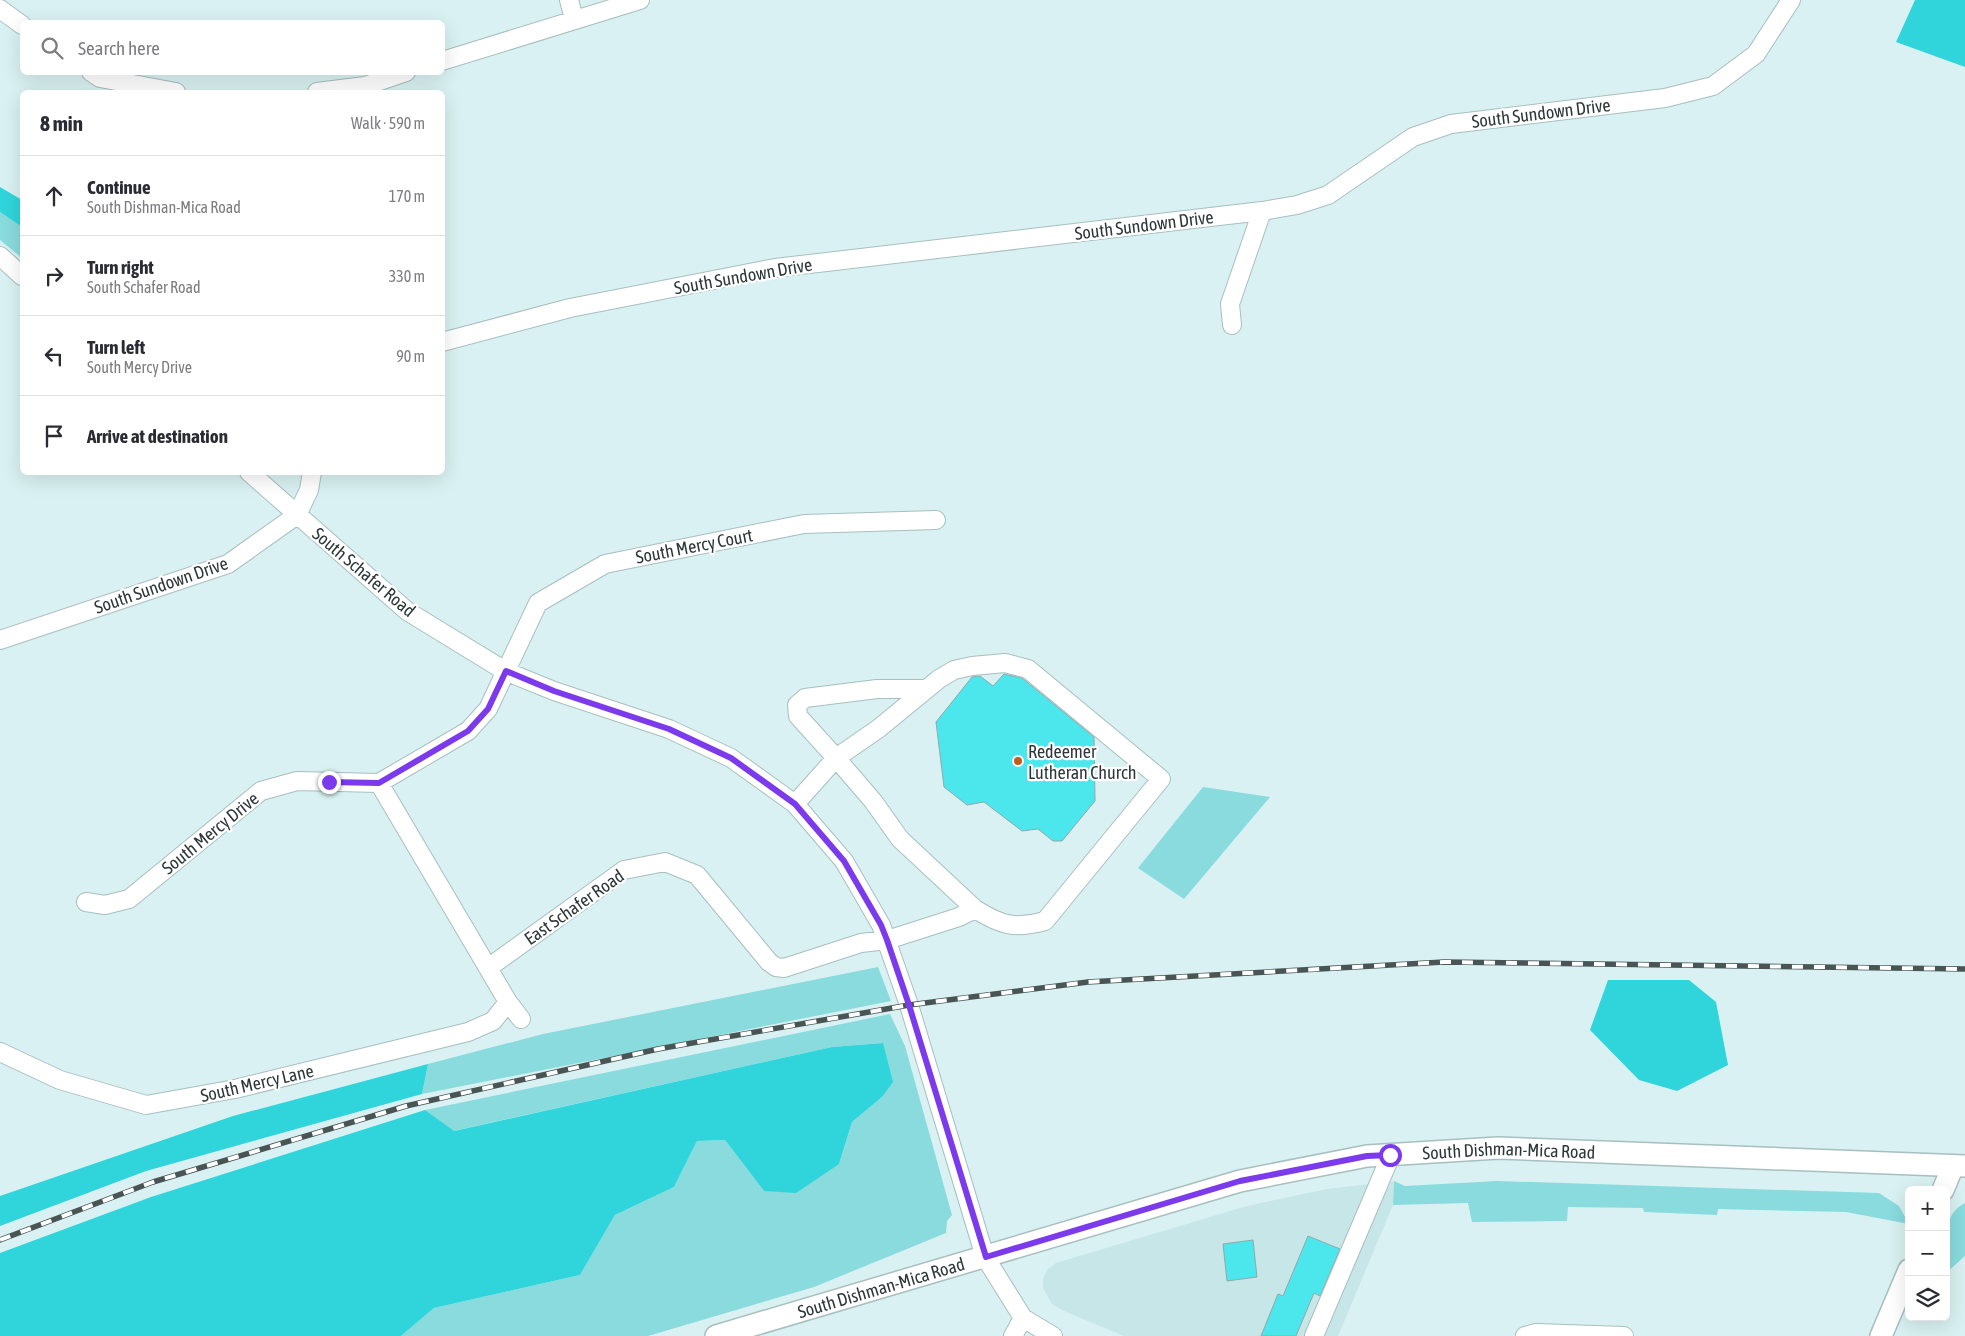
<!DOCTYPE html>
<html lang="en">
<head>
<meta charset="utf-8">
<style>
  :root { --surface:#fff; --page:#f7f7f7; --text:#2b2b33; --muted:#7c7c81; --line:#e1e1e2 }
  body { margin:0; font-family:"Asap Condensed",sans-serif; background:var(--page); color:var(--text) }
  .controls { position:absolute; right:15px; bottom:15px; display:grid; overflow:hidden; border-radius:8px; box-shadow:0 5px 20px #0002 }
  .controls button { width:45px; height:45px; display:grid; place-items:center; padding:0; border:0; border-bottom:1px solid var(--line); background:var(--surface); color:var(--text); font:25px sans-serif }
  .stop { position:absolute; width:15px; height:15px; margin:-11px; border:4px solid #7c3aed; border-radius:50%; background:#fff }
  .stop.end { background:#7c3aed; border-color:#fff; box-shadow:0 1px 5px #0008 }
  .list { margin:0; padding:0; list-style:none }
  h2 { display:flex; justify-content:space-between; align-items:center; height:65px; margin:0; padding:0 20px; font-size:21px }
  h2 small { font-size:16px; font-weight:400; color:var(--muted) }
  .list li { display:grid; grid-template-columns:32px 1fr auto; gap:15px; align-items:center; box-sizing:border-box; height:80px; padding:0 20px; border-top:1px solid var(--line) }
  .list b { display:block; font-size:19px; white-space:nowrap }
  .list p { margin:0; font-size:16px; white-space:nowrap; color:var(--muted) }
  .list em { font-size:16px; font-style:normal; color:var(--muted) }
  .icon { flex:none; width:28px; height:28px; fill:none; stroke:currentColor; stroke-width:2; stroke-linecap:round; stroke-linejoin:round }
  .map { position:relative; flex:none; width:1965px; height:1336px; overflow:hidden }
  .search { position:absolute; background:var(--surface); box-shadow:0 5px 20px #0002; left:20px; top:20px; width:425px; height:55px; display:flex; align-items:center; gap:12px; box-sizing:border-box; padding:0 18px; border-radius:8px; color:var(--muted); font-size:19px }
  .panel { position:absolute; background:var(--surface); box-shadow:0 5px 20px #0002; left:20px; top:90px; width:425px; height:385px; border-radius:8px }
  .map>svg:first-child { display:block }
</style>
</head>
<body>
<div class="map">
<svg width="1965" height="1336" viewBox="0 0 1965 1336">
  <rect width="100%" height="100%" fill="#d9f1f2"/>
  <path fill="#c6e6e7" d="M1394 1181 1393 1205 1338 1336H1124L1064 1311 1052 1304 1043 1288V1279L1047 1270 1056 1263 1247 1206 1327 1189Z"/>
  <path fill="#89dbde" d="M0 212 22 227V258L0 240Z
    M1203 787 1270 797 1184 899 1138 868Z
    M878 967 891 1001 422 1094 428 1064 543 1034Z
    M890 1014 905 1046 952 1215 947 1221 946 1233 814 1287 648 1336H401L434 1308 580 1275 615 1215 674 1187 697 1141 725 1140 764 1191 839 1164 852 1122 882 1097V1043L832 1047 453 1131 425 1110Z
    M1394 1181 1405 1186 1497 1181 1879 1193 1899 1206 1909 1224 1846 1212 1718 1209 1717 1215 1644 1212 1643 1208 1568 1207 1567 1221 1472 1222 1468 1203 1393 1205Z
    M1965 1203V1256L1946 1273C1946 1250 1940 1215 1965 1203Z"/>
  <path fill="#30d5db" d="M1915 0H1965V67L1896 42Z
    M0 187 22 200V227L0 212Z
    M1608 980H1689L1716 1002 1728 1065 1677 1091 1639 1080 1590 1030Z
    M883 1043 893 1082 882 1097 852 1122 839 1164 796 1193 764 1191 725 1140 697 1141 674 1187 615 1215 580 1275 434 1308 401 1336H0V1253L151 1197 425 1110 454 1131 832 1047Z
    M428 1064 422 1094 146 1171 0 1226V1196L233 1116Z"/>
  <path fill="#4be7ed" stroke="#92a8a9" d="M1004 674 1022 678 1094 737 1095 801 1062 841H1053L1038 829 1022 831 984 802 967 805 944 787 936 722 972 677 980 676 993 686Z
    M1308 1236 1340 1249 1320 1296 1314 1293 1296 1336H1261L1278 1294 1283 1296Z
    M1253 1240 1257 1277 1227 1281 1223 1244Z"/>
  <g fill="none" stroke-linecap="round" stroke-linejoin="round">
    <defs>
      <path id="minor" d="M569 0 574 19
        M0 9 22 25
        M442 61 640 0
        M91 72 100 78 176 92
        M317 92 365 86 406 72
        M0 256 22 276
        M1232 325 1230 304 1262 211
        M442 342 570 308 775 268 1262 211 1297 205 1328 195 1413 137 1451 124 1665 98 1713 86 1756 54 1791 0
        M249 472 407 611 505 671 554 691 669 729 731 758 795 804 844 861 881 925 909 1005 985 1257 1023 1318 1053 1336
        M0 640 228 564 297 515 309 490 312 472
        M927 689H877L805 698 797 705 798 716 836 758 878 729 939 679 954 670 972 666 1005 663 1028 669 1161 779 1045 921C1015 929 1002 926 975 909
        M379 783 508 1002 521 1019
        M86 902 105 905 129 899 261 791 297 781 379 783 468 731 488 709 538 603 605 564 804 524 936 520
        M488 968 624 870 665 862 697 875 769 962 776 967 784 968 861 943 887 940 959 917 975 909 900 839 873 801 836 758 795 804
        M0 1052 60 1080 146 1105 235 1089 468 1032 493 1021 508 1002
        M1013 1336 1023 1318
        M1314 1336 1391 1155
        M1525 1336 1536 1333 1624 1336"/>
      <g id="major">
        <path d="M1943 1190 1953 1166"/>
        <path id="s1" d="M716 1336 1240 1181 1367 1156 1498 1148 1965 1166"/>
        <path d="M1881 1336 1909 1270"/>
      </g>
    </defs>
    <use href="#minor" stroke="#a8bfbf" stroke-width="20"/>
    <use href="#major" stroke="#a8bfbf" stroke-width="24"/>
    <use href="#minor" stroke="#fff" stroke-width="18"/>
    <use href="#major" stroke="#fff" stroke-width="21"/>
    <defs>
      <path id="rail" d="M0 1240 153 1182 406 1106 658 1049 909 1005 1088 982 1444 962 1965 969"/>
    </defs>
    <use href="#rail" stroke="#495455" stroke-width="5.5"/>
    <use href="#rail" stroke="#fff" stroke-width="4" stroke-dasharray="11" stroke-linecap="butt"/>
  </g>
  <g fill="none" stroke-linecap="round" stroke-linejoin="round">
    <path stroke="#7c3aed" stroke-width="6" d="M329 782 379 783 468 731 488 709 506 671 554 691 669 729 731 758 795 804 844 861 881 925 887 940 909 1005 986 1257 1240 1181 1367 1156 1390 1155"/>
  </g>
  <circle fill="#be5d1d" stroke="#fff" stroke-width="2" cx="1018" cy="761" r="5"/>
  <g text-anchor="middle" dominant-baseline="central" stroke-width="4.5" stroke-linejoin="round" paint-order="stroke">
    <g font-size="18" fill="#2e3738" stroke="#fff">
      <text transform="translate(1541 113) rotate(-7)">South Sundown Drive</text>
      <text transform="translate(1144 225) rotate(-7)">South Sundown Drive</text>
      <text transform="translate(743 276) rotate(-10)">South Sundown Drive</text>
      <text transform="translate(694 546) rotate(-11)">South Mercy Court</text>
      <text transform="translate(364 572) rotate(40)">South Schafer Road</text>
      <text transform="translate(161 585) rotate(-19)">South Sundown Drive</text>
      <text transform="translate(210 833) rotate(-39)">South Mercy Drive</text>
      <text transform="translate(574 907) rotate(-35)">East Schafer Road</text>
      <text transform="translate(257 1083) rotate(-13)">South Mercy Lane</text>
      <text stroke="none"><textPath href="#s1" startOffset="818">South Dishman-Mica Road</textPath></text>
      <text stroke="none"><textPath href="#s1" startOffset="172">South Dishman-Mica Road</textPath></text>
    </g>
    <g font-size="18" fill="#2e3738" stroke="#fff" text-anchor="start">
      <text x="1028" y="751">Redeemer<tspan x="1028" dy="21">Lutheran Church</tspan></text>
    </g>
  </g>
</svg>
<div class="controls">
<button>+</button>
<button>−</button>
<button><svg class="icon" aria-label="layers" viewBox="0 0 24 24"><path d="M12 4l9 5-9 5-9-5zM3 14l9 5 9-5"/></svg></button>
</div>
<div class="stop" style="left:1390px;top:1155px"></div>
<div class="stop end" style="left:329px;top:782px"></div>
<div class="search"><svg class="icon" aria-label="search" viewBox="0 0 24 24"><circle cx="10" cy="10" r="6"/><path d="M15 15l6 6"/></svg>Search here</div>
<section class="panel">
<h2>8 min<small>Walk · 590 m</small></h2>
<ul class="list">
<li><svg class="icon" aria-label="ahead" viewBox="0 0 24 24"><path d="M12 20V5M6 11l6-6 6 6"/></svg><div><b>Continue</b><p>South Dishman-Mica Road</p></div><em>170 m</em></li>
<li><svg class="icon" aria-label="right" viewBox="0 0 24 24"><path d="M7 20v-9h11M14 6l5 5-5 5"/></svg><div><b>Turn right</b><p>South Schafer Road</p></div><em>330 m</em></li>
<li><svg class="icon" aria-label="left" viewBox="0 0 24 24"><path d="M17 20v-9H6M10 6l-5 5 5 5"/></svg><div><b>Turn left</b><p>South Mercy Drive</p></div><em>90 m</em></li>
<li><svg class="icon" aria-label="arrive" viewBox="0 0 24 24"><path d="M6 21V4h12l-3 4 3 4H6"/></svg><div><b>Arrive at destination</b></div></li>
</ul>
</section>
</div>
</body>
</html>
